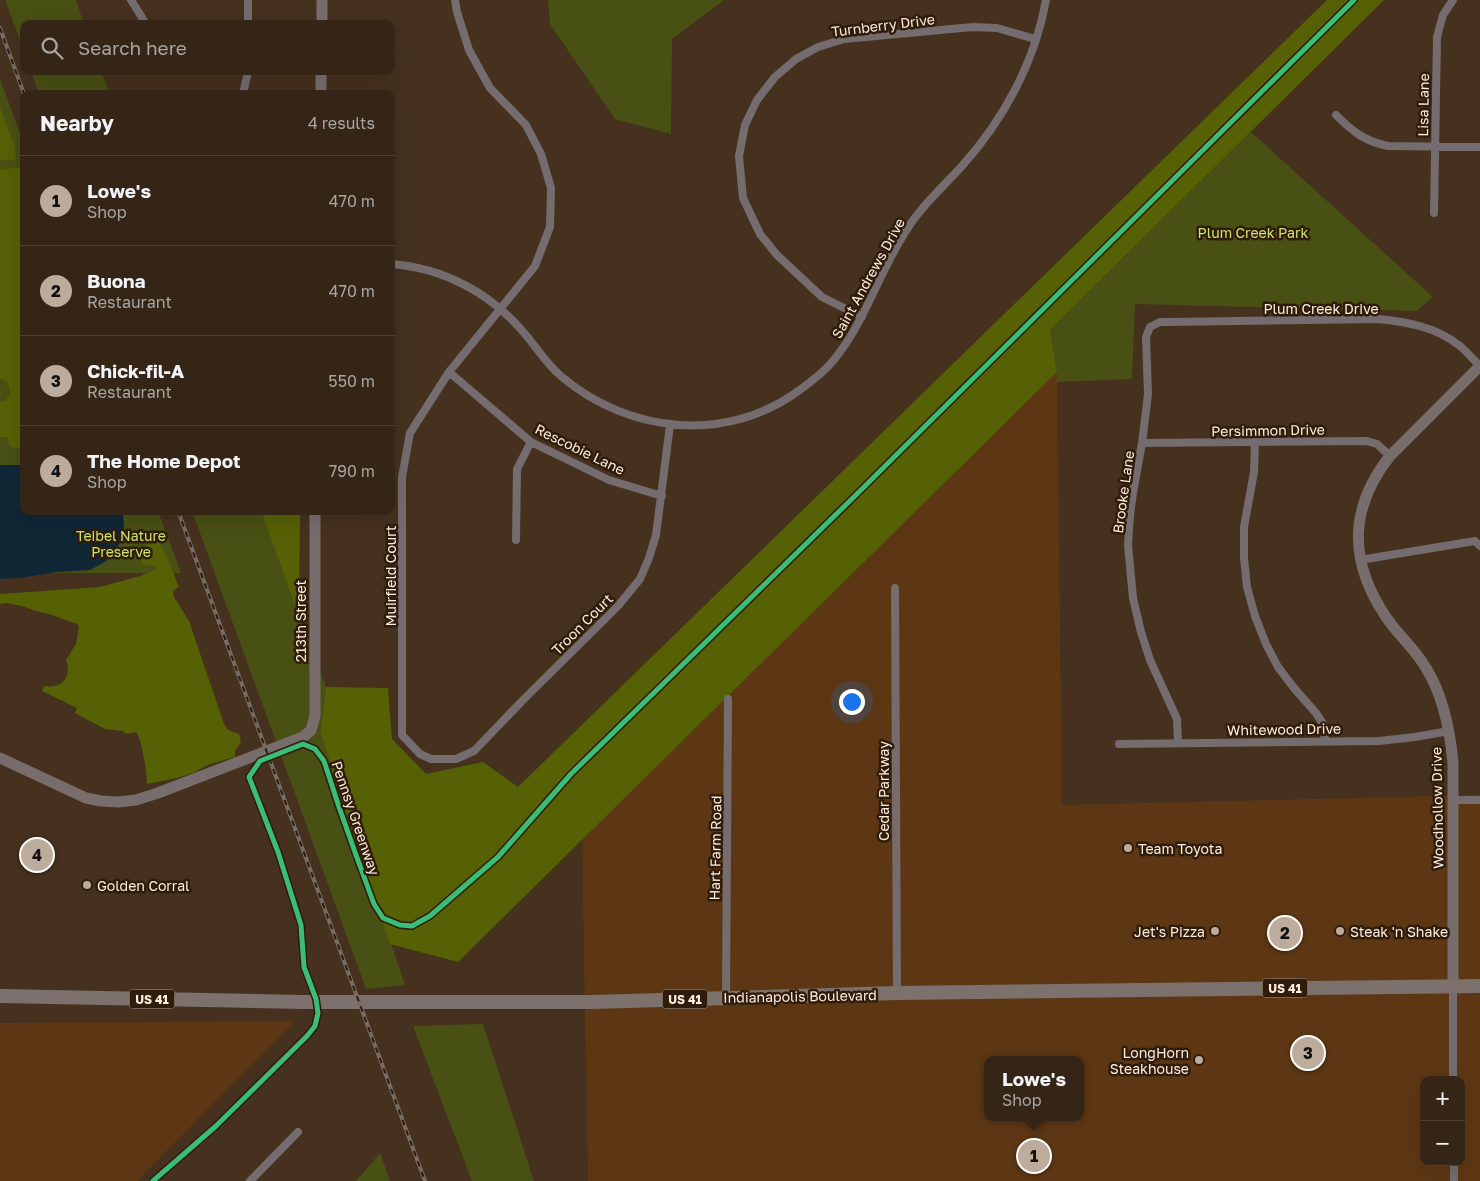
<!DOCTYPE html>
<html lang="en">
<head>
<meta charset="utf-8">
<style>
  :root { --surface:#342516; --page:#3c2d1f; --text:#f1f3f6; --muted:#a9a5a1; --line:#4e4235; --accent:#bdab9b }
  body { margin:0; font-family:"Golos Text",sans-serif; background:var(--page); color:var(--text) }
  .controls { position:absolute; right:15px; bottom:15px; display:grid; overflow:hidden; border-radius:10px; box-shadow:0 5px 20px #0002 }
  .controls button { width:45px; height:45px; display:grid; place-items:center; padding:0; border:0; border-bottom:1px solid var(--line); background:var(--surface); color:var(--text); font:25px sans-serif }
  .you { position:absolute; left:851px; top:701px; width:18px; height:18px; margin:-12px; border:4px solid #fff; border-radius:50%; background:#1a73e8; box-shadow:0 0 0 8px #1a73e833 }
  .badge { display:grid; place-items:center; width:32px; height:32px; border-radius:50%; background:var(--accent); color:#111; font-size:16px; font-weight:700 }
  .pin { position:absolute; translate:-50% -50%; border:2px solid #fff; box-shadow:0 1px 5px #0006 }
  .popup { position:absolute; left:984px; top:1056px; width:100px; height:65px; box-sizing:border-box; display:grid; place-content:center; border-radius:10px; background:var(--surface); filter:drop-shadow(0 1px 4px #0005); font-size:16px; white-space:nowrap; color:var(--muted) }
  .popup b { font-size:19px; color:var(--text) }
  .popup::after { content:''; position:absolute; left:50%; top:100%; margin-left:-10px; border:10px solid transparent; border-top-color:var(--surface) }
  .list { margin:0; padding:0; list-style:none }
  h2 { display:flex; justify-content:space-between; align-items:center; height:65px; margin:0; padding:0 20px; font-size:21px }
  h2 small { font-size:16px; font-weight:400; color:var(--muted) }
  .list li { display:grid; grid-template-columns:32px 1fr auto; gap:15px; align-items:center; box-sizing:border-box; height:90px; padding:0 20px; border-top:1px solid var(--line) }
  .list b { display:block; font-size:19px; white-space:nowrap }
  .list p { margin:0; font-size:16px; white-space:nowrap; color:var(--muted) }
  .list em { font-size:16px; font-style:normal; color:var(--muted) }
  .icon { flex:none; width:28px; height:28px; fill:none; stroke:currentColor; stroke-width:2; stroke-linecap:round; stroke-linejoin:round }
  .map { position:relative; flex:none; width:1480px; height:1181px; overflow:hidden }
  .search { position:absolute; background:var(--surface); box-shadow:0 5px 20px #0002; left:20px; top:20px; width:375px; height:55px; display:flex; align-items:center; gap:12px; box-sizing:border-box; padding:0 18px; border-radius:10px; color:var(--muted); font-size:19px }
  .panel { position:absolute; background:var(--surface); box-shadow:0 5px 20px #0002; left:20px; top:90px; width:375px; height:425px; border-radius:10px }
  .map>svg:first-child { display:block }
</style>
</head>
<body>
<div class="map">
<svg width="1480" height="1181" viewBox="0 0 1480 1181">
  <rect width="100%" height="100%" fill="#45311e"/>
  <path fill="#5d3714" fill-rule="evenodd" d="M1057 372 1062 805 1480 795V1181H588L582 839ZM988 1060H1080V1117H988ZM1424 1080H1461V1162H1424Z
    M295 1021 137 1181H0V1023Z"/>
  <path fill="#485014" d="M5 0H76L84 24H24V51Z
    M548 0H724L672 39 671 134 615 119 550 24Z
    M31 71H101L110 94H39Z
    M0 79 24 144V511H158L181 573H0Z
    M1251 132 1433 297 1417 311 1135 304 1132 379 1057 382V372L1050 330Z
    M192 511H261L326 687 320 732 405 985 366 989Z
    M483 1024 534 1181H472L413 1026Z
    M380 1153 390 1181H356Z"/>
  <path fill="#556104" d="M1327 0H1384L1050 330 1057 372 458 962 390 944 320 732 326 687 388 688 392 739 426 774 483 762 518 787Z
    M0 108 15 147 16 159 13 160H0Z
    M13 168H19L24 171V447L14 448 9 445 7 437H0V401H5L11 393 7 382 0 379V170Z
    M261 511H300L299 616Z
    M152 539 157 541 162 546 179 587 173 591 174 597 189 621 224 724 228 730 239 734 241 742 235 751V757L210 764 193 773 177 778 147 784C147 773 142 740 136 732L126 734 123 731 105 729 75 713 77 708 42 691 44 686C62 689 72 678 66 660L76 644 79 627 77 624 49 614 36 611 22 606 7 603 0 604V594L100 587 140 576 155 570 156 566 141 564 148 540Z"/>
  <path fill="#102736" d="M0 465H24V511H123L124 530 122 539 115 552 105 562 90 570 57 572 19 578 0 579Z"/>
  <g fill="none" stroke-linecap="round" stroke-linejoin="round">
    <path stroke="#746c6e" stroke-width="8" d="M131 0 146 24
      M455 0 457 12 469 50 490 88 526 125 541 154 551 188 550 227 535 266 449 372 410 433 402 477V735L420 754 431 759H456L474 751 523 700 618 606 640 579 649 558 656 535 670 425
      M248 24V0
      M243 94 248 71
      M1336 115C1353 132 1364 141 1388 146L1480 147
      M1434 213 1437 37 1443 15 1453 0
      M391 264C444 268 491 293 525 334 537 348 547 365 562 377 630 434 728 444 801 389 812 381 824 372 833 361 864 324 878 275 904 234 919 208 942 188 962 166 1004 119 1035 62 1046 0
      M862 317 822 297 777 255 760 234 743 198 739 156 745 125 757 100 775 77 796 59 818 47 844 39 973 27 997 28 1035 39
      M449 372 531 442 609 480 662 496
      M1255 442 1254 472 1244 527V558L1247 587 1255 616 1266 644 1278 667 1294 688 1316 713 1323 724 1325 741
      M1142 443 1367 441 1377 444 1390 456
      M516 540 517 469 531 442
      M1360 560 1475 541 1480 546
      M895 588 897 993
      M1178 743 1177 719 1150 660 1141 632 1133 598 1128 545 1130 515 1133 493 1142 443 1148 394 1146 337 1150 327 1160 322H1167L1379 319C1408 322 1436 327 1460 346 1467 352 1473 359 1480 366
      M1119 744 1379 741 1415 737 1449 731
      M1452 800H1480
      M1453 986V1080
      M726 997 728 699
      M1454 1162V1181
      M250 1181 298 1132"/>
    <path stroke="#776d6d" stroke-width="11" d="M322 24V0
      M321 94V71
      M0 758 86 798 101 801 119 802 136 800 158 793 303 737 311 730 315 716V511
      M1453 986V762C1450 731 1443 695 1426 668 1415 649 1398 635 1386 617 1349 562 1348 509 1390 456L1480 366"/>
    <path stroke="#7c716d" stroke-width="14" d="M0 996 302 1002H592L897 993 1480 986"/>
    <defs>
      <path id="rail" d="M0 28 24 94
        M178 511 425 1181"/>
    </defs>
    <use href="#rail" stroke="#776c64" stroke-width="4"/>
    <use href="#rail" stroke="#301c0a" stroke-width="2" stroke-dasharray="5.5" stroke-linecap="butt"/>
    <defs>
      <path id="cycleway" d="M153 1181 216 1126 307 1036 315 1026 318 1013 316 999 304 967 301 925 278 852 249 777 260 761 303 744 315 749 324 761 339 807 356 855 374 904 383 918 400 925 412 926 430 916 498 857 571 774 862 489 1354 0"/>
    </defs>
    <use href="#cycleway" stroke="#301c0a" stroke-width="8"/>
    <use href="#cycleway" stroke="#3abd76" stroke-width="5"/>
  </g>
  <g fill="#bdab9b" stroke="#301c0a" stroke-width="2">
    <circle cx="1128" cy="848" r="5"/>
    <circle cx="87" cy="885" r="5"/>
    <circle cx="1215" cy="931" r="5"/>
    <circle cx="1340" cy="931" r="5"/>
    <circle cx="1199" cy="1060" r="5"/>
  </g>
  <g text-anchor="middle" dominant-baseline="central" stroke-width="5" stroke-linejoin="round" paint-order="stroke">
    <g fill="#301c0a" stroke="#c0ae9f" stroke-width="1">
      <rect x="1262.5" y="978.5" width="45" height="19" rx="4"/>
      <rect x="129.5" y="989.5" width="45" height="19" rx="4"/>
      <rect x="662.5" y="989.5" width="45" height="19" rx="4"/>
    </g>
    <g font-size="12" font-weight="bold" fill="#feecdf">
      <text x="1285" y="988">US 41</text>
      <text x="152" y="999">US 41</text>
      <text x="685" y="999">US 41</text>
    </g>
    <g font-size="14" fill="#feecdf" stroke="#301c0a">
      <text transform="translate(883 25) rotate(-7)">Turnberry Drive</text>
      <text transform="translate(1423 105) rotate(-89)">Lisa Lane</text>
      <text transform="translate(868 278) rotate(-61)">Saint Andrews Drive</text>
      <text x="1321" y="308">Plum Creek Drive</text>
      <text transform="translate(1268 430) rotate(-1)">Persimmon Drive</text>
      <text transform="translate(580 449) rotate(26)">Rescobie Lane</text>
      <text transform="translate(1123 492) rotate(-82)">Brooke Lane</text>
      <text transform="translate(390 576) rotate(-90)">Muirfield Court</text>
      <text transform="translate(300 621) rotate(-90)">213th Street</text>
      <text transform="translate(582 624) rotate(-45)">Troon Court</text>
      <text transform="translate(1284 729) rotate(-1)">Whitewood Drive</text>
      <text transform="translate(883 791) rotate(-90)">Cedar Parkway</text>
      <text transform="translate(1437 808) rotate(-91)">Woodhollow Drive</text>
      <text transform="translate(356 818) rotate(71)">Pennsy Greenway</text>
      <text transform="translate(715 848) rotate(-89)">Hart Farm Road</text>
      <text transform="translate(800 996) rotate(-1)">Indianapolis Boulevard</text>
    </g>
    <g font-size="14" fill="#cbe56f" stroke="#301c0a">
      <text x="1253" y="232">Plum Creek Park</text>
      <text x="121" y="535">Teibel Nature<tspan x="121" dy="16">Preserve</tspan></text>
    </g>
    <g font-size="14" fill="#feecdf" stroke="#301c0a" text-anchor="start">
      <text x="1138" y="848">Team Toyota</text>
      <text x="97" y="885">Golden Corral</text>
      <text x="1205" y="931" text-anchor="end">Jet's Pizza</text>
      <text x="1350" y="931">Steak 'n Shake</text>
      <text x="1189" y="1052" text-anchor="end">LongHorn<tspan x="1189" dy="16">Steakhouse</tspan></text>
    </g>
  </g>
</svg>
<div class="controls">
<button>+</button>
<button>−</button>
</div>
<div class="you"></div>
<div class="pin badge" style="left:1034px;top:1156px">1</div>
<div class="popup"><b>Lowe's</b>Shop</div>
<div class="pin badge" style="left:1285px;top:933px">2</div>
<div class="pin badge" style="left:1308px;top:1053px">3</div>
<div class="pin badge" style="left:37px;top:855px">4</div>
<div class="search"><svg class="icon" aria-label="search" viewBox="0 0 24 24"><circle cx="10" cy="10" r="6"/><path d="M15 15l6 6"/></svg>Search here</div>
<section class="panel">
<h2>Nearby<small>4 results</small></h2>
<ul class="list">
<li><span class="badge">1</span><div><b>Lowe's</b><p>Shop</p></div><em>470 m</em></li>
<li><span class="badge">2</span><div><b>Buona</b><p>Restaurant</p></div><em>470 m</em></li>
<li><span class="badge">3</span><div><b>Chick-fil-A</b><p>Restaurant</p></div><em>550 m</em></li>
<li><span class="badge">4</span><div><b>The Home Depot</b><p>Shop</p></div><em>790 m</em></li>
</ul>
</section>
</div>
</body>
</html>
